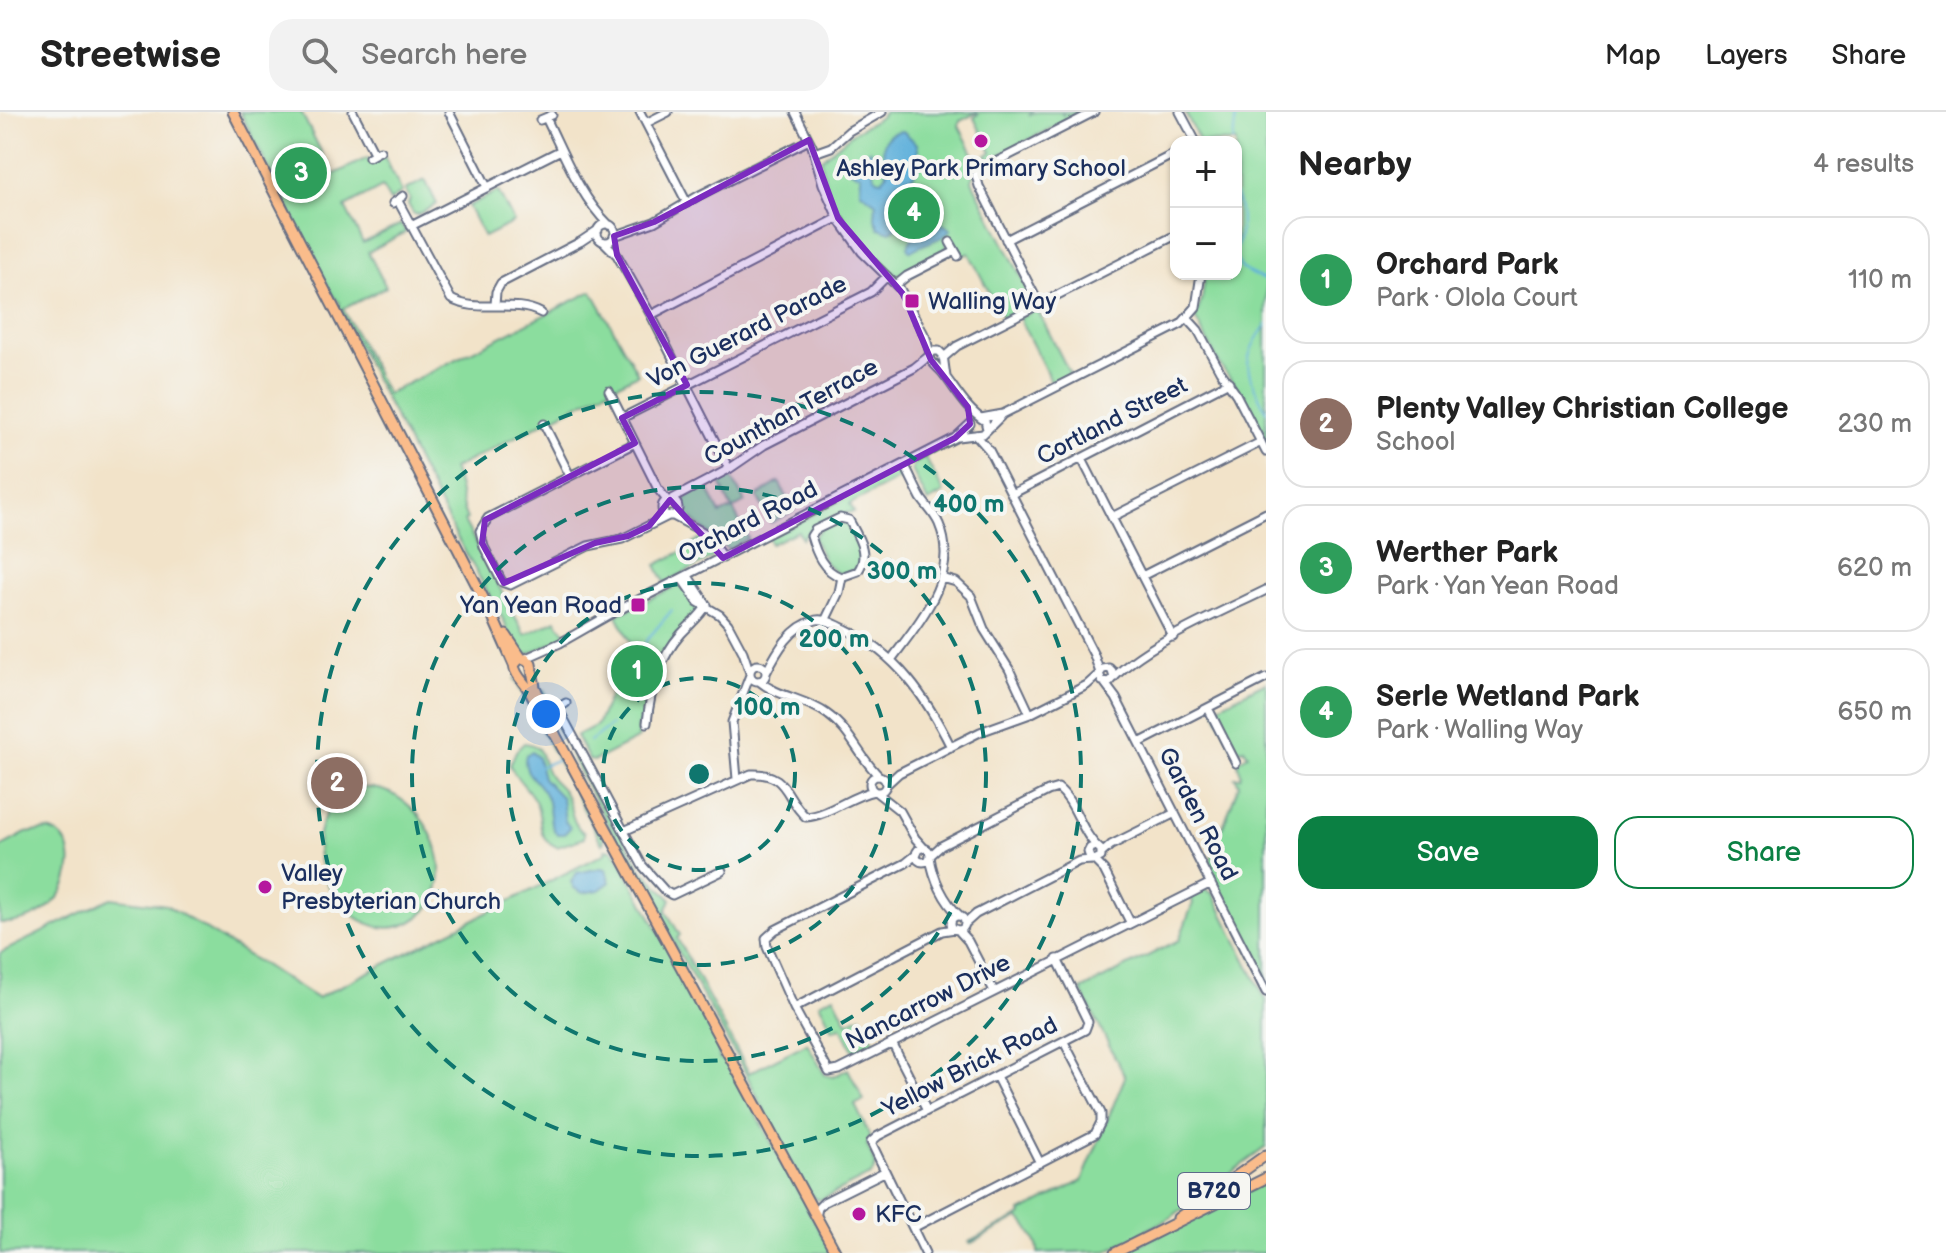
<!DOCTYPE html>
<html lang="en">
<head>
<meta charset="utf-8">
<style>
  :root { --surface:#fff; --page:#f2f2f2; --text:#222; --muted:#767676; --line:#e0e0e0; --accent:#0b8043 }
  body { margin:0; font-family:"Balsamiq Sans",sans-serif; background:var(--page); color:var(--text) }
  .controls { position:absolute; right:24px; top:24px; display:grid; overflow:hidden; border-radius:16px; box-shadow:0 2px 6px #0004 }
  .controls button { width:72px; height:72px; display:grid; place-items:center; padding:0; border:0; border-bottom:2px solid var(--line); background:var(--surface); color:var(--text); font:40px sans-serif }
  .you { position:absolute; left:546px; top:602px; width:28px; height:28px; margin:-20px; border:6px solid #fff; border-radius:50%; background:#1a73e8; box-shadow:0 0 0 12px #1a73e833 }
  .badge { display:grid; place-items:center; width:52px; height:52px; border-radius:50%; background:var(--accent); color:#fff; font-size:26px; font-weight:700 }
  .pin { position:absolute; translate:-50% -50%; border:4px solid #fff; box-shadow:0 2px 8px #0006 }
  .list { margin:0; padding:0; list-style:none }
  h2 { display:flex; justify-content:space-between; align-items:center; height:104px; margin:0; padding:0 32px; font-size:34px }
  h2 small { font-size:26px; font-weight:400; color:var(--muted) }
  .list li { display:grid; grid-template-columns:52px 1fr auto; gap:24px; align-items:center; box-sizing:border-box; height:128px; margin:0 16px 16px; padding:0 16px; border:2px solid var(--line); border-radius:24px }
  .list b { display:block; font-size:30px; white-space:nowrap }
  .list p { margin:0; font-size:26px; white-space:nowrap; color:var(--muted) }
  .list em { font-size:26px; font-style:normal; color:var(--muted) }
  .actions { display:flex; gap:16px; padding:24px 32px }
  .actions a { flex:1; padding:18px 0; border:2px solid var(--accent); border-radius:24px; text-align:center; font-size:28px; color:var(--accent) }
  .actions .main { background:var(--accent); color:#fff }
  .icon { flex:none; width:44px; height:44px; fill:none; stroke:currentColor; stroke-width:2; stroke-linecap:round; stroke-linejoin:round }
  .map { position:relative; flex:none; width:1266px; height:1141px; overflow:hidden }
  header { display:flex; align-items:center; gap:48px; box-sizing:border-box; height:112px; padding:0 40px; background:var(--surface); border-bottom:2px solid var(--line) }
  header strong { font-size:38px }
  nav { display:flex; gap:44px; margin-inline-start:auto; font-size:28px }
  .search { width:560px; height:72px; background:var(--page); display:flex; align-items:center; gap:20px; box-sizing:border-box; padding:0 28px; border-radius:24px; color:var(--muted); font-size:30px }
  main { display:flex }
  aside { flex:1; background:var(--surface) }
  .map>svg:first-child { display:block }
</style>
</head>
<body>
<header>
<strong>Streetwise</strong>
<div class="search"><svg class="icon" aria-label="search" viewBox="0 0 24 24"><circle cx="10" cy="10" r="6"/><path d="M15 15l6 6"/></svg>Search here</div>
<nav><a>Map</a><a>Layers</a><a>Share</a></nav>
</header>
<main>
<div class="map">
<svg width="1266" height="1141" viewBox="0 0 1266 1141">
  <rect width="100%" height="100%" fill="#f6f6f2"/>
  <filter id="ink" filterUnits="userSpaceOnUse"><feTurbulence type="fractalNoise" baseFrequency=".0125" numOctaves="2"/><feDisplacementMap in="SourceGraphic" scale="16" xChannelSelector="R" yChannelSelector="G"/><feConvolveMatrix kernelMatrix="1 2 1 2 8 2 1 2 1" color-interpolation-filters="sRGB"/></filter>
  <filter id="wash" filterUnits="userSpaceOnUse"><feTurbulence type="fractalNoise" baseFrequency=".006" numOctaves="4" result="noise"/><feDisplacementMap in="SourceGraphic" scale="32" xChannelSelector="R" yChannelSelector="G"/><feGaussianBlur stdDeviation="1.8" result="paint"/><feColorMatrix in="noise" values="0 0 0 0 0 0 0 0 0 0 0 0 0 0 0 0 0 1.4 0 .05"/><feComposite in="paint" operator="in"/></filter>
  <g filter="url(#wash)">
    <rect width="100%" height="100%" fill="#f2e3c9"/>
    <path fill="#8bdd9e" stroke="#53867e" stroke-width="2" d="M240 0H301L333 63 367 46 369 49 383 42 402 80 390 89 382 75 345 95 363 131 401 112 406 120 368 140 386 175 343 197 387 282 592 179 638 262 453 357C461 373 459 391 467 407L464 409 525 523 556 508 567 524 529 542 522 541 507 520 505 511 453 418 338 195 340 191 333 184Z
      M885 0H978L960 9 959 14 976 47 981 45 983 52 974 60 972 69 1031 184 1032 189 1028 194 1003 207 969 141 963 144 953 127 946 131 948 139 896 164C863 149 822 83 821 47L854 20 879 6Z
      M980 0H1032L1029 4 1036 0H1061L1063 3V0H1083L989 48 986 43 991 40 974 6Z
      M1185 0H1266V332L1236 274 1220 253 1195 206 1202 188 1205 162H1236V30H1200Z
      M425 68 437 92 417 103 413 101 408 92 410 87 405 78Z
      M498 79 514 110 484 125 468 94Z
      M1037 197 1070 262 1053 273 1019 206Z
      M925 345 944 381 928 390 912 358 914 352Z
      M896 360 906 363 850 392 854 400 839 402 811 417 802 426 798 419 771 432 768 426Z
      M731 365 745 390 733 397 748 426 729 438C725 436 685 402 681 397 683 384 695 379 706 373L720 402 732 397 720 371Z
      M779 370 794 399 771 411 757 384Z
      M845 409C859 427 874 463 837 461L825 450 814 427C817 415 833 410 845 409Z
      M704 425 712 436V446L665 471 656 453 691 435V432Z
      M676 474C686 474 698 490 699 499 685 517 666 535 657 556 648 575 651 600 637 615L639 626 594 649 589 648 576 624 597 613 632 533 617 503Z
      M514 566 546 614 604 720V730L602 732Z
      M1266 570V872L1207 757 1239 672 1235 665H1240L1241 661 1238 653 1239 648 1248 643 1244 637 1234 640 1215 598 1219 594Z
      M544 578 641 757 671 787 666 799 680 823 677 826 749 961 807 931 825 963 833 965 848 957 864 988 855 993 870 1024 867 1033 876 1053 872 1062 822 1087 817 1088 812 1084 789 1048 746 962 581 663 540 581Z
      M524 631C546 633 539 648 549 663 553 670 561 674 565 682 573 696 570 711 584 721V726L557 735C534 725 544 710 536 691 529 676 516 668 510 653L516 639Z
      M361 676C411 671 455 738 435 784 430 796 422 804 411 810 340 845 271 705 361 676Z
      M48 718C79 726 74 767 57 787 43 803 21 812 0 811V735L26 721Z
      M605 737 612 738 617 743 718 928 719 947 727 949 832 1141H0V841L111 786 166 793 317 886 606 741Z
      M1205 777 1213 782 1266 888V1035L1170 1106 1107 1139 1038 1141C1039 1132 1027 1111 1018 1106L970 1132 969 1130 1022 1103 1021 1100 1082 1069 1125 965 1081 878 1179 828 1193 791 1190 783Z
      M834 884 847 910 861 904 875 931 855 942 841 915 833 918 819 891Z
      M1266 1070V1141H1122Z"/>
    <path fill="#60b1db" stroke="#3e709c" stroke-width="2" d="M903 19 917 32 920 54 911 66 893 78 892 84 897 85 914 77 921 78 934 98 926 108 927 112 932 114 943 112 951 118C943 128 922 131 911 139L908 137C908 126 920 122 919 112L909 109 890 120 879 116 875 106 876 91 860 79 861 63 851 59 848 53 852 48 870 38C877 47 868 58 877 67L882 68 887 62C882 44 878 20 903 19Z
      M532 639 538 646 543 666 562 686 565 709 570 716 564 722H557C547 712 552 697 546 684 539 668 521 662 526 643Z
      M601 756 606 757 610 770 599 778 583 781 574 776 571 770 577 761Z"/>
    <g fill="none" stroke-linecap="round" stroke-linejoin="round">
      <path stroke="#60b1db" stroke-width="2" d="M1233 30 1236 0
        M1236 83C1243 102 1243 119 1236 138
        M1236 147 1242 157 1266 169
        M1266 213C1238 250 1247 260 1266 299
        M627 584 646 529 672 498
        M590 629 611 613
        M539 655 559 647"/>
    </g>
  </g>
  <g filter="url(#ink)">
    <g fill="none" stroke-linecap="round" stroke-linejoin="round">
      <defs>
        <path id="minor" d="M353 0 374 41
          M449 0 487 75
          M640 0 687 91
          M795 0 812 34 823 72 838 106 862 140 900 177 926 226 930 242
          M1180 0 1196 30
          M546 6C564 42 580 85 609 113
          M540 8 552 3
          M646 11 668 0
          M814 41 831 35 849 19 882 0
          M369 45 380 39
          M398 89 451 187C478 202 513 186 541 201
          M393 91 403 84
          M597 121a9 9 0 1 1 18 0a9 9 0 1 1-18 0Z
          M411 114 561 38
          M614 124 654 110 700 83 809 28
          M1006 128 1176 41
          M604 130 617 143 651 203 729 357
          M950 130 958 144
          M896 173 907 164 954 140
          M1039 192 979 74 976 63 986 55 1094 0
          M495 193 496 180 501 171 580 130 598 118
          M651 203 838 106
          M1188 207 1198 218 1220 259 1236 282 1266 340
          M943 246 957 234 1176 123
          M946 265 943 243 939 239H933L929 244C932 253 940 256 945 264 958 281 967 298 985 309L987 317
          M609 279 658 377 667 388
          M622 306 871 180 887 164
          M981 306 1003 302 1181 212 1196 195 1201 162
          M544 312 570 364
          M976 323 989 338 1094 543 1100 561
          M958 325 983 322 1001 304
          M635 331 488 406 480 419 484 435 502 470 510 473 588 434 622 427 668 404
          M1082 347 1173 525
          M1012 382 1229 270
          M670 388 729 357 764 333 914 256 929 244
          M662 396a8 8 0 1 1 16 0a8 8 0 1 1-16 0Z
          M671 403 705 421 723 446
          M1112 405 1261 330
          M840 406 849 408C858 425 870 442 858 459L841 465C823 459 816 441 811 424L815 418Z
          M688 464 706 492
          M1142 464 1266 401
          M942 466 956 470 971 484 984 517 1009 557 1030 602
          M682 467 698 490 720 503 728 512 743 540 750 561
          M825 509 839 480 842 465
          M524 547 560 531 609 503 955 326 970 312
          M891 548C919 510 961 463 939 412 935 402 927 395 921 386 915 375 910 363 904 352
          M750 561a8 8 0 1 1 16 0a8 8 0 1 1-16 0Z
          M766 561C777 539 791 514 816 508 825 506 837 513 845 517 897 542 926 585 951 635
          M1114 566 1112 559 1109 556 1103 557 1099 562 1102 569 1110 570C1139 534 1224 499 1266 478
          M759 569C778 585 807 587 827 602 851 619 859 645 879 664
          M1104 570 1116 586 1266 880
          M566 591 558 596 642 753 665 779 672 783 722 759
          M1208 596 1236 651
          M647 611C650 578 659 547 681 522 690 512 700 505 707 493
          M1139 631 1266 566
          M870 672a8 8 0 1 1 16 0a8 8 0 1 1-16 0Z
          M737 667 732 610 750 563
          M886 673 899 661 980 620 1030 602 1087 573 1099 562
          M876 680 900 699 915 726 924 736
          M624 719 751 662C789 660 784 686 806 705 829 703 850 684 874 679
          M916 743a7 7 0 1 1 14 0a7 7 0 1 1-14 0Z
          M1102 741 1111 733 1175 701
          M917 742 906 751 775 818 766 826 767 835 794 896 829 960 839 958 1211 771
          M930 744 941 734 1048 679 1058 676C1077 691 1080 721 1101 738V745L1094 748 1090 746 1088 740 1090 736 1096 734
          M930 745C933 766 944 790 960 804
          M1094 748 1104 758 1130 810
          M951 811a7 7 0 1 1 14 0a7 7 0 1 1-14 0Z
          M966 811 976 802 1079 749 1092 748
          M958 818 968 829 994 879
          M794 896 942 819 955 817
          M892 931 927 999
          M996 964 1040 1051
          M816 1105 818 1096 824 1090 884 1060
          M913 1116 1095 1022 1101 1010V1001L1064 930
          M925 1141 871 1030 878 1024 1085 918 1088 910 1057 847"/>
        <path id="major" d="M233 0 491 501 514 553
          M506 523 522 547
          M556 624C543 608 539 597 530 580 525 570 515 564 514 553L519 547H526L531 552 535 575 556 624 836 1141
          M1178 1106 1266 1043
          M1115 1141 1266 1066"/>
      </defs>
      <use href="#minor" stroke="#666e83" stroke-width="11"/>
      <use href="#major" stroke="#666e83" stroke-width="13"/>
      <use href="#minor" stroke="#fff" stroke-width="7"/>
      <use href="#major" stroke="#fabc8b" stroke-width="9"/>
    </g>
  </g>
  <path fill="#7b2cbf" fill-opacity="0.2" stroke="#7b2cbf" stroke-width="6" stroke-linejoin="round" d="M809 28 838 106 903 182 931 248 968 295 970 312 955 326 723 446 670 388 649 414 628 424 595 431 504 471 482 431 485 408 635 331 622 306 687 273 617 143 614 124 654 110Z"/>
  <g fill="none" stroke="#0f766e" stroke-width="4" stroke-dasharray="14 10">
    <circle cx="699" cy="662" r="96"/>
    <circle cx="699" cy="662" r="191"/>
    <circle cx="699" cy="662" r="287"/>
    <circle cx="699" cy="662" r="382"/>
  </g>
  <g fill="#b5179e" stroke="#f6f6f2" stroke-width="3">
    <circle cx="981" cy="29" r="8"/>
    <rect x="904" y="181" width="16" height="16" rx="4"/>
    <rect x="630" y="485" width="16" height="16" rx="4"/>
    <circle cx="265" cy="775" r="8"/>
    <circle cx="859" cy="1102" r="8"/>
  </g>
  <g text-anchor="middle" dominant-baseline="central" stroke-width="8" stroke-linejoin="round" paint-order="stroke">
    <rect fill="#f6f6f2" stroke="#5d6b8a" stroke-width="2" x="1178" y="1061" width="72" height="36" rx="6"/>
    <g font-size="22" font-weight="bold" fill="#1b2f5e">
      <text x="1214" y="1079">B720</text>
    </g>
    <g font-size="24" fill="#1b2f5e" stroke="#f6f6f2" text-anchor="start">
      <text x="981" y="56" text-anchor="middle">Ashley Park Primary School</text>
      <text x="928" y="189">Walling Way</text>
      <text x="622" y="493" text-anchor="end">Yan Yean Road</text>
      <text x="281" y="761">Valley<tspan x="281" dy="28">Presbyterian Church</tspan></text>
      <text x="875" y="1102">KFC</text>
    </g>
    <g font-size="24" fill="#1b2f5e" stroke="#f6f6f2">
      <text transform="translate(747 220) rotate(-27)">Von Guerard Parade</text>
      <text transform="translate(791 300) rotate(-29)">Counthan Terrace</text>
      <text transform="translate(1112 309) rotate(-27)">Cortland Street</text>
      <text transform="translate(748 410) rotate(-27)">Orchard Road</text>
      <text transform="translate(1198 702) rotate(63)">Garden Road</text>
      <text transform="translate(928 890) rotate(-27)">Nancarrow Drive</text>
      <text transform="translate(970 955) rotate(-27)">Yellow Brick Road</text>
    </g>
  </g>
  <circle cx="699" cy="662" r="12" fill="#0f766e" stroke="#f6f6f2" stroke-width="4"/>
  <g font-size="24" text-anchor="middle" font-weight="bold" fill="#0f766e" stroke="#f6f6f2" stroke-width="8" stroke-linejoin="round" paint-order="stroke">
    <text x="969" y="400">400 m</text>
    <text x="902" y="467">300 m</text>
    <text x="834" y="535">200 m</text>
    <text x="767" y="603">100 m</text>
  </g>
</svg>
<div class="controls">
<button>+</button>
<button>−</button>
</div>
<div class="you"></div>
<div class="pin badge" style="left:637px;top:559px;background:#2e9e5b">1</div>
<div class="pin badge" style="left:337px;top:671px;background:#8d6e63">2</div>
<div class="pin badge" style="left:301px;top:61px;background:#2e9e5b">3</div>
<div class="pin badge" style="left:914px;top:101px;background:#2e9e5b">4</div>
</div>
<aside>
<h2>Nearby<small>4 results</small></h2>
<ul class="list">
<li><span class="badge" style="background:#2e9e5b">1</span><div><b>Orchard Park</b><p>Park · Olola Court</p></div><em>110 m</em></li>
<li><span class="badge" style="background:#8d6e63">2</span><div><b>Plenty Valley Christian College</b><p>School</p></div><em>230 m</em></li>
<li><span class="badge" style="background:#2e9e5b">3</span><div><b>Werther Park</b><p>Park · Yan Yean Road</p></div><em>620 m</em></li>
<li><span class="badge" style="background:#2e9e5b">4</span><div><b>Serle Wetland Park</b><p>Park · Walling Way</p></div><em>650 m</em></li>
</ul>
<div class="actions"><a class="main">Save</a><a>Share</a></div>
</aside>
</main>
</body>
</html>
